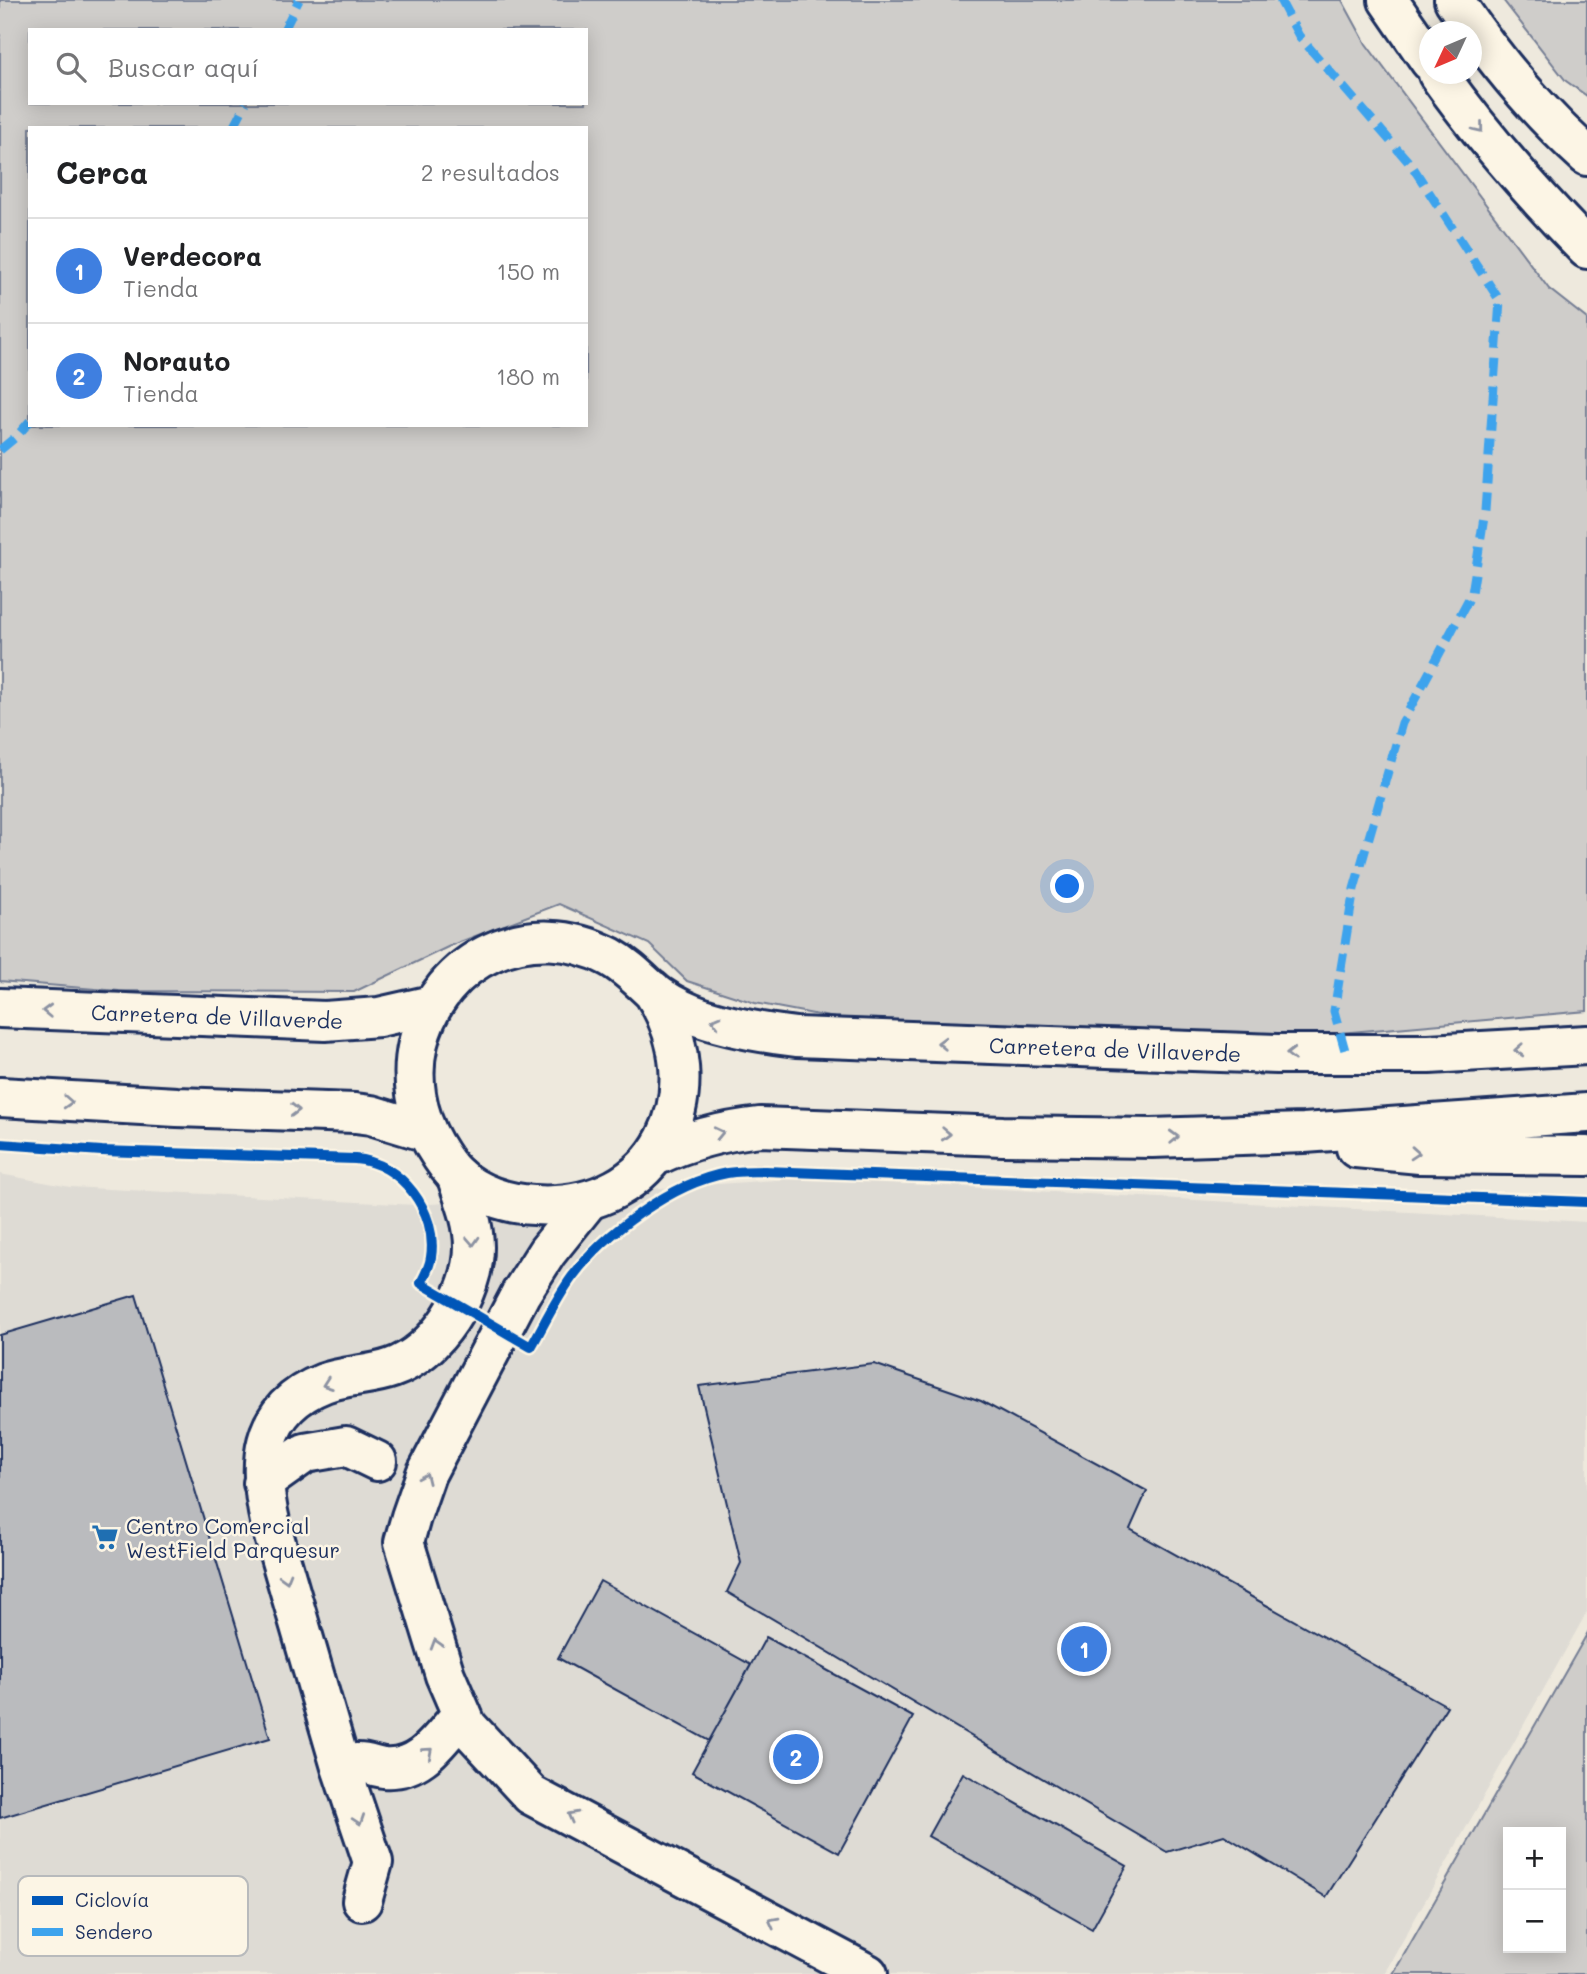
<!DOCTYPE html>
<html lang="es">
<head>
<meta charset="utf-8">
<style>
  :root { --surface:#fff; --page:#f6f6f6; --text:#202124; --muted:#757577; --line:#e0e0e0; --accent:#1a73e8 }
  body { margin:0; font-family:Mali,sans-serif; background:var(--page); color:var(--text) }
  .controls { position:absolute; right:21px; bottom:21px; display:grid; overflow:hidden; border-radius:0px; box-shadow:0 4px 18px #0003 }
  .controls button { width:63px; height:63px; display:grid; place-items:center; padding:0; border:0; border-bottom:2px solid var(--line); background:var(--surface); color:var(--text); font:35px sans-serif }
  .compass { position:absolute; left:1419px; top:21px; width:63px; height:63px; border-radius:50%; background:var(--surface); box-shadow:0 4px 18px #0003; rotate:226deg }
  .you { position:absolute; left:1068px; top:887px; width:24px; height:24px; margin:-18px; border:5px solid #fff; border-radius:50%; background:#1a73e8; box-shadow:0 0 0 10px #1a73e833 }
  .badge { display:grid; place-items:center; width:46px; height:46px; border-radius:50%; background:var(--accent); color:#fff; font-size:23px; font-weight:700 }
  .pin { position:absolute; translate:-50% -50%; border:4px solid #fff; box-shadow:0 2px 7px #0006 }
  .list { margin:0; padding:0; list-style:none }
  h2 { display:flex; justify-content:space-between; align-items:center; height:91px; margin:0; padding:0 28px; font-size:30px }
  h2 small { font-size:23px; font-weight:400; color:var(--muted) }
  .list li { display:grid; grid-template-columns:46px 1fr auto; gap:21px; align-items:center; box-sizing:border-box; height:105px; padding:0 28px; border-top:2px solid var(--line) }
  .list b { display:block; font-size:26px; white-space:nowrap }
  .list p { margin:0; font-size:23px; white-space:nowrap; color:var(--muted) }
  .list em { font-size:23px; font-style:normal; color:var(--muted) }
  .icon { flex:none; width:38px; height:38px; fill:none; stroke:currentColor; stroke-width:2; stroke-linecap:round; stroke-linejoin:round }
  .map { position:relative; flex:none; width:1587px; height:1974px; overflow:hidden }
  .search { position:absolute; background:var(--surface); box-shadow:0 4px 18px #0003; left:28px; top:28px; width:560px; height:77px; display:flex; align-items:center; gap:18px; box-sizing:border-box; padding:0 24px; border-radius:0px; color:var(--muted); font-size:26px }
  .panel { position:absolute; background:var(--surface); box-shadow:0 4px 18px #0003; left:28px; top:126px; width:560px; height:301px; border-radius:0px }
  .map>svg:first-child { display:block }
</style>
</head>
<body>
<div class="map">
<svg width="1587" height="1974" viewBox="0 0 1587 1974">
  <rect width="100%" height="100%" fill="#eee9dd"/>
  <filter id="ink" filterUnits="userSpaceOnUse"><feTurbulence type="fractalNoise" baseFrequency=".0143" numOctaves="2"/><feDisplacementMap in="SourceGraphic" scale="14" xChannelSelector="R" yChannelSelector="G"/><feConvolveMatrix kernelMatrix="1 2 1 2 8 2 1 2 1" color-interpolation-filters="sRGB"/></filter>
  <g filter="url(#ink)">
    <path fill="#dedbd4" d="M0 1174 70 1187 416 1205 806 1178 1587 1222V1612L1384 1974H0Z"/>
    <path fill="#cfcdca" stroke="#757e94" stroke-width="2" fill-rule="evenodd" d="M0 0H1342L1366 44 1549 289 1587 319V1011L1294 1037 872 1025 755 1003 687 981 649 944 559 904 452 945 354 992 119 991 0 981ZM30 30H586V103H30ZM30 128H586V425H30Z
      M1503 0H1587V96L1566 81Z
      M1587 1634V1974H1393ZM1508 1832H1561V1948H1508Z"/>
    <path fill="#babbbe" stroke="#1b2f5e" stroke-width="2" d="M136 1295 270 1738 0 1818V1335Z
      M874 1364 981 1401 1147 1491 1130 1529 1447 1706 1326 1897 1224 1835 1167 1852 727 1592 741 1563 699 1386Z
      M600 1581 751 1665 709 1741 558 1658Z
      M766 1637 913 1717 839 1853 692 1772Z
      M963 1773 1127 1866 1092 1929 928 1836Z"/>
    <g fill="none" stroke-linecap="round" stroke-linejoin="round">
      <defs>
        <path id="minor" d="M588 1201 547 1252 521 1293 426 1474 411 1517 404 1542 445 1675 467 1726 531 1795 868 1974
          M263 1483 305 1453 346 1446 377 1461
          M341 1767C346 1766 352 1763 357 1763 365 1762 375 1767 384 1768 422 1771 440 1738 462 1714
          M362 1901 373 1862 341 1767 271 1526C257 1466 257 1409 324 1383 346 1375 370 1376 392 1368 436 1353 474 1294 474 1247 474 1222 464 1198 456 1175"/>
        <path id="highway" d="M1388 0 1430 61
          M1454 0C1492 57 1536 110 1587 156
          M1438 74C1482 136 1533 194 1587 249
          M652 990C718 1092 660 1213 534 1205 507 1204 476 1194 456 1175 447 1167 440 1155 434 1145 416 1115 410 1077 418 1043 439 957 531 915 610 957 626 966 638 978 651 990 663 1000 678 1008 692 1014 722 1026 763 1033 796 1037L1277 1054H1429L1587 1045
          M0 1008 325 1021 379 1017 432 1005
          M0 1097 177 1107 355 1113 371 1115 427 1132
          M1356 1148 1420 1154 1587 1156
          M655 1156C689 1140 723 1131 760 1127L1003 1136 1152 1138 1304 1133 1587 1113"/>
      </defs>
      <use href="#minor" stroke="#1b2f5e" stroke-width="44"/>
      <use href="#highway" stroke="#1b2f5e" stroke-width="44"/>
      <use href="#minor" stroke="#fcf5e5" stroke-width="38"/>
      <use href="#highway" stroke="#fcf5e5" stroke-width="38"/>
      <path stroke="#3da3ed" stroke-width="9" stroke-dasharray="18 9" stroke-linecap="butt" d="M1280 0 1299 36 1412 166 1500 301 1485 511 1472 593 1402 723 1354 889 1334 1011 1346 1054
        M284 30 299 0
        M233 128 246 103
        M0 450 17 436 30 421"/>
      <defs>
        <path id="cycleway" d="M0 1144 102 1151 355 1159C401 1162 438 1212 431 1257 430 1266 425 1275 421 1283L531 1347C544 1324 556 1299 572 1277 605 1233 672 1183 727 1173 740 1171 752 1171 765 1171L1587 1202"/>
      </defs>
      <use href="#cycleway" stroke="#fcf5e5" stroke-width="15"/>
      <use href="#cycleway" stroke="#0057b8" stroke-width="10"/>
    </g>
    <defs><path id="oneway-chevron" d="M-2-3.5L2.5 0L-2 3.5" fill="none" stroke-width="1.6" stroke-linecap="round" stroke-linejoin="round" transform="scale(1.75)"/></defs>
    <g stroke="#8c92a2">
      <use href="#oneway-chevron" transform="translate(1479 128) rotate(51)"/>
      <use href="#oneway-chevron" transform="translate(47 1011) rotate(-178)"/>
      <use href="#oneway-chevron" transform="translate(716 1021) rotate(-165)"/>
      <use href="#oneway-chevron" transform="translate(942 1043) rotate(-178)"/>
      <use href="#oneway-chevron" transform="translate(1519 1050) rotate(177)"/>
      <use href="#oneway-chevron" transform="translate(1291 1054) rotate(-180)"/>
      <use href="#oneway-chevron" transform="translate(68 1102) rotate(3)"/>
      <use href="#oneway-chevron" transform="translate(295 1110) rotate(1)"/>
      <use href="#oneway-chevron" transform="translate(719 1133) rotate(-13)"/>
      <use href="#oneway-chevron" transform="translate(946 1134) rotate(2)"/>
      <use href="#oneway-chevron" transform="translate(1174 1137) rotate(-2)"/>
      <use href="#oneway-chevron" transform="translate(1415 1153) rotate(4)"/>
      <use href="#oneway-chevron" transform="translate(473 1241) rotate(87)"/>
      <use href="#oneway-chevron" transform="translate(327 1384) rotate(161)"/>
      <use href="#oneway-chevron" transform="translate(425 1478) rotate(-66)"/>
      <use href="#oneway-chevron" transform="translate(286 1578) rotate(74)"/>
      <use href="#oneway-chevron" transform="translate(436 1644) rotate(-107)"/>
      <use href="#oneway-chevron" transform="translate(428 1752) rotate(-41)"/>
      <use href="#oneway-chevron" transform="translate(572 1816) rotate(-152)"/>
      <use href="#oneway-chevron" transform="translate(359 1820) rotate(71)"/>
      <use href="#oneway-chevron" transform="translate(773 1922) rotate(-152)"/>
    </g>
  </g>
  <defs>
    <symbol id="supermarket-bare" viewBox="-9 -9 18 18"><path d="M-6-5.5h2.5l.6 2H6L4.5 2H-2.5L-4.4-4H-6ZM-1.5 3.2a1.3 1.3 0 1 0 .1 0ZM3 3.2a1.3 1.3 0 1 0 .1 0Z" fill="#1f6fb2" stroke="#fcf5e5" stroke-width="2.5" paint-order="stroke"/></symbol>
  </defs>
  <g fill-rule="evenodd">
    <use href="#supermarket-bare" x="86" y="1518" width="38" height="38"/>
  </g>
  <g text-anchor="middle" dominant-baseline="central" stroke-width="5" stroke-linejoin="round" paint-order="stroke">
    <g font-size="21" fill="#1b2f5e" stroke="#fcf5e5">
      <text transform="translate(217 1016) rotate(2)">Carretera de Villaverde</text>
      <text transform="translate(1115 1049) rotate(2)">Carretera de Villaverde</text>
    </g>
    <g font-size="21" fill="#1b2f5e" stroke="#fcf5e5" text-anchor="start">
      <text x="126" y="1525">Centro Comercial<tspan x="126" dy="24">WestField Parquesur</tspan></text>
    </g>
  </g>
  <rect x="18" y="1876" width="230" height="80" rx="10" fill="#fcf5e5" stroke="#b8babc" stroke-width="2"/>
  <rect x="32" y="1896" width="31" height="9" fill="#0057b8"/>
  <rect x="32" y="1928" width="31" height="8" fill="#3da3ed"/>
  <g font-size="19" fill="#1b2f5e">
    <text x="75" y="1907">Ciclovía</text>
    <text x="75" y="1939">Sendero</text>
  </g>
</svg>
<div class="controls">
<button>+</button>
<button>−</button>
</div>
<svg class="compass" viewBox="-18 -18 36 36"><path d="M0-13l5 13h-10z" fill="#e53935"/><path d="M0 13l5-13h-10z" fill="#757577"/></svg>
<div class="you"></div>
<div class="pin badge" style="left:1084px;top:1649px;background:#3f7fe0">1</div>
<div class="pin badge" style="left:796px;top:1757px;background:#3f7fe0">2</div>
<div class="search"><svg class="icon" aria-label="search" viewBox="0 0 24 24"><circle cx="10" cy="10" r="6"/><path d="M15 15l6 6"/></svg>Buscar aquí</div>
<section class="panel">
<h2>Cerca<small>2 resultados</small></h2>
<ul class="list">
<li><span class="badge" style="background:#3f7fe0">1</span><div><b>Verdecora</b><p>Tienda</p></div><em>150 m</em></li>
<li><span class="badge" style="background:#3f7fe0">2</span><div><b>Norauto</b><p>Tienda</p></div><em>180 m</em></li>
</ul>
</section>
</div>
</body>
</html>
